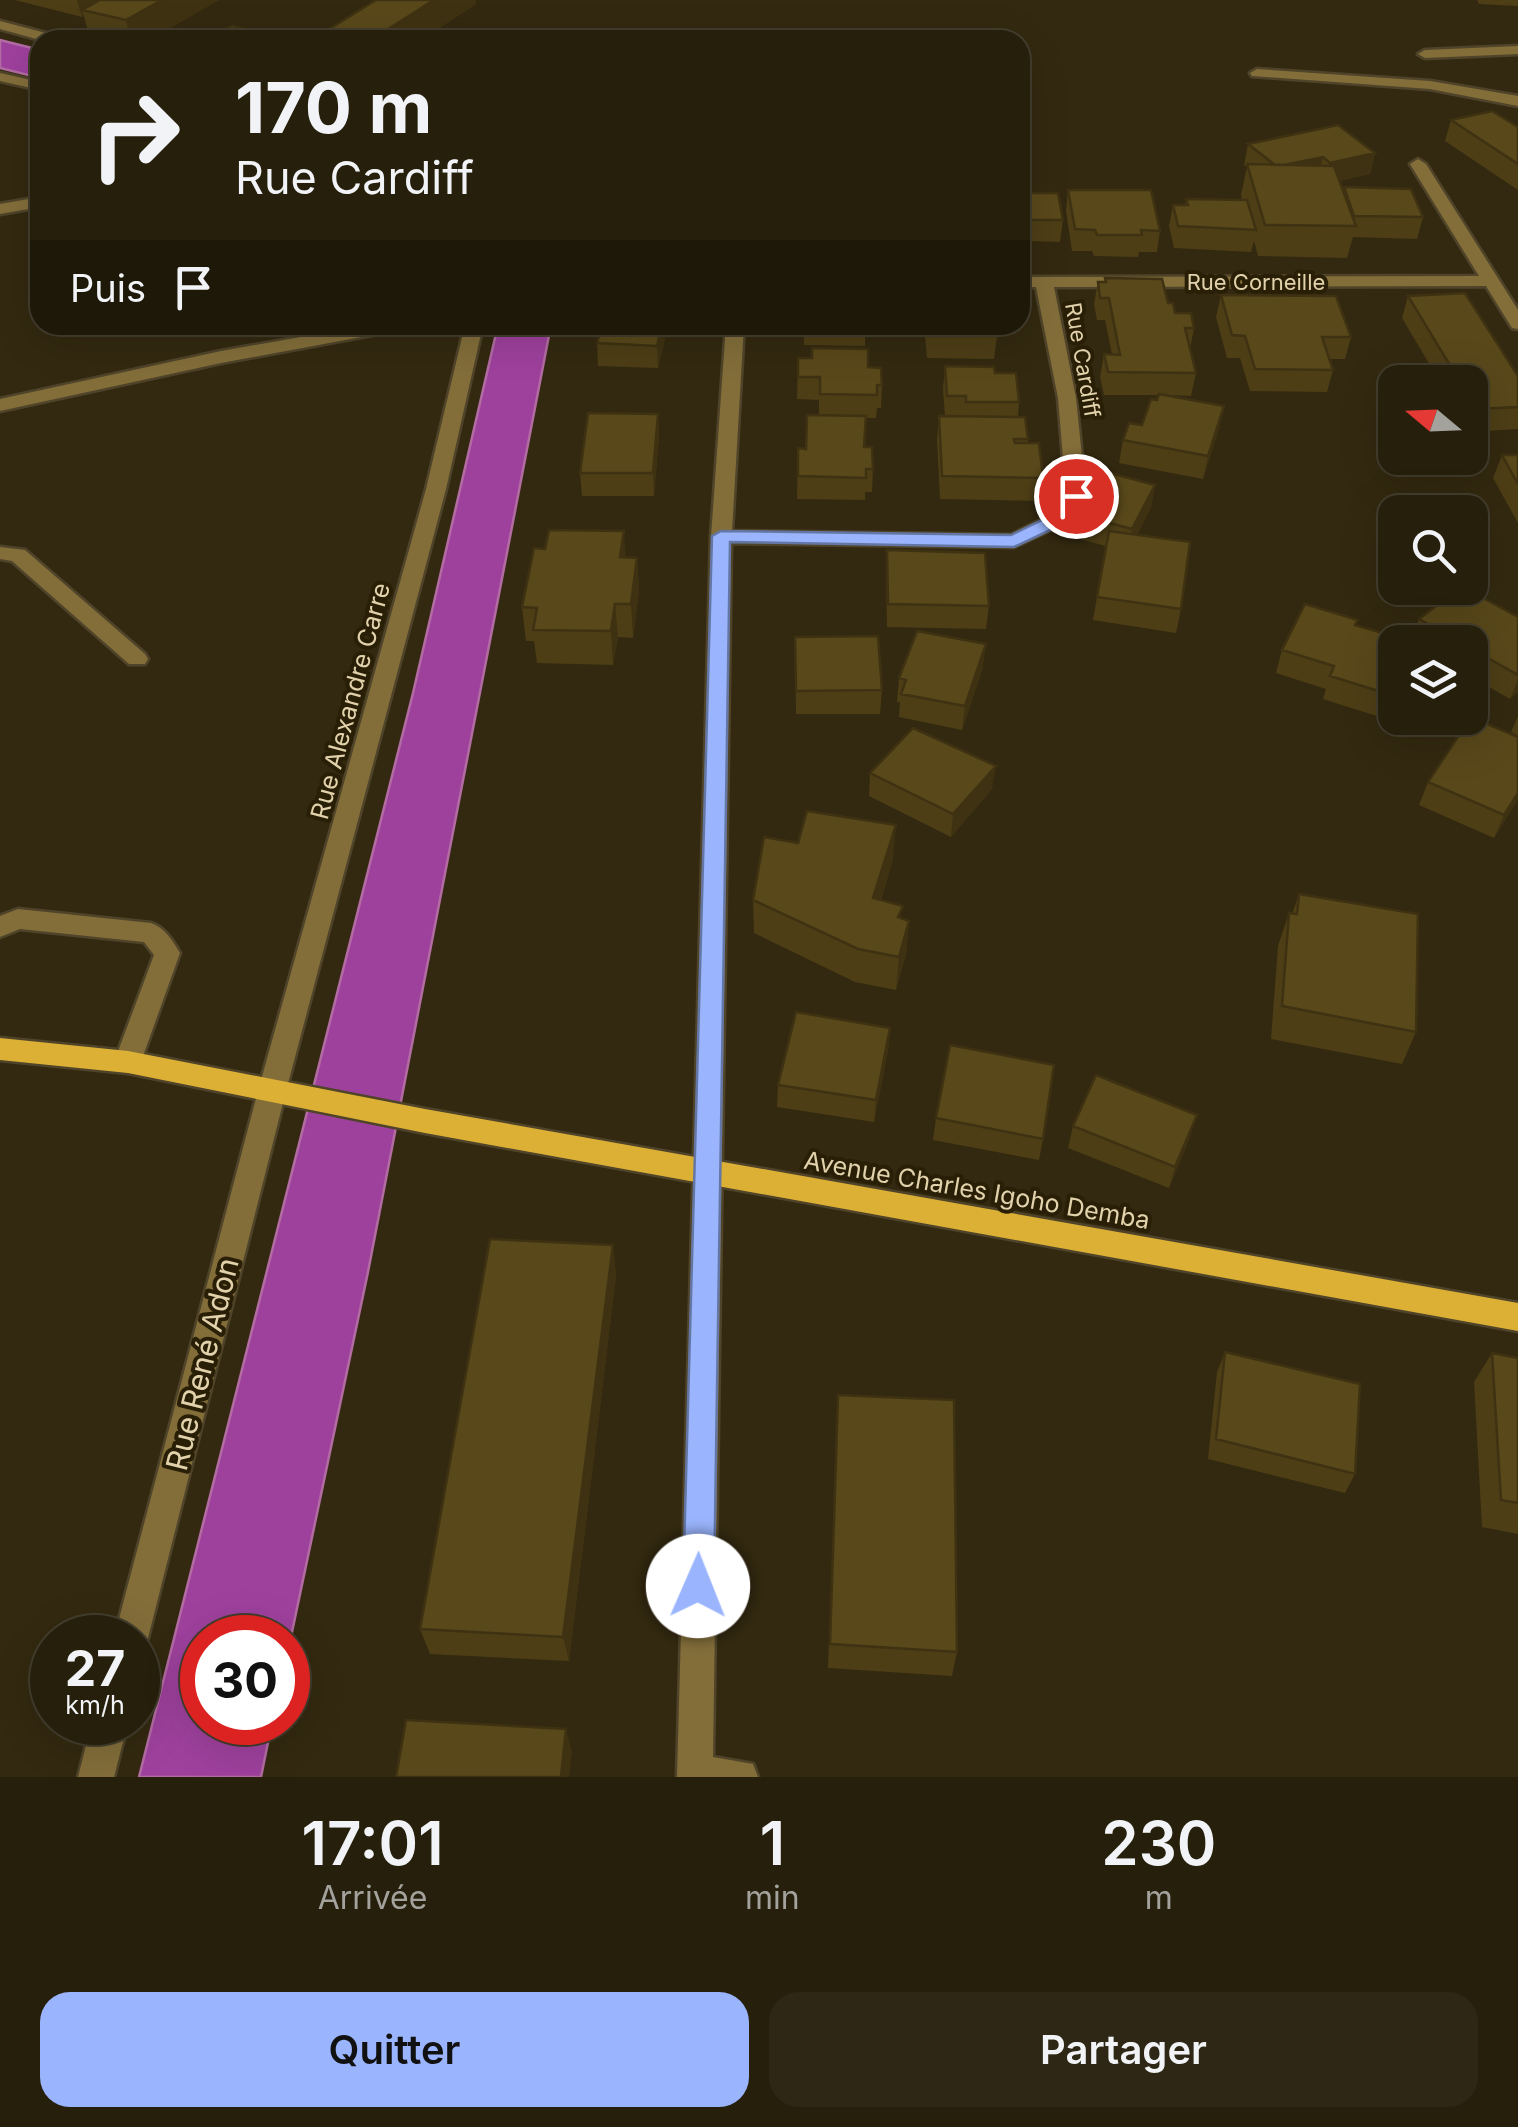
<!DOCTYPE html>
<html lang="fr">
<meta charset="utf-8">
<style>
body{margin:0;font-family:Inter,sans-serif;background:#2e2715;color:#f1f3f6;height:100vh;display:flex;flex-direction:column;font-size:38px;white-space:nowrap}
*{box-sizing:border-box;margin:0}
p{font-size:32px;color:#a4a29d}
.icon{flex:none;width:55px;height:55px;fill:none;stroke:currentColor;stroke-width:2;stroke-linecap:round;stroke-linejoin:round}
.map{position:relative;height:1777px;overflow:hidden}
.details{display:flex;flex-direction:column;background:#261f0c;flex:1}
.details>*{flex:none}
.hud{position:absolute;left:30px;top:30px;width:1000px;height:305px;border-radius:30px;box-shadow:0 10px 40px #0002,0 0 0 2px #423d2d;background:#261f0c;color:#f1f3f6;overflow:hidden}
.needle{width:65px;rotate:289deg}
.controls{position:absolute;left:1378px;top:365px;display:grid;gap:20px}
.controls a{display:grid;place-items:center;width:110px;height:110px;border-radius:20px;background:#261f0c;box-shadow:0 10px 40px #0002,0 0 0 2px #423d2d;font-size:50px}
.speed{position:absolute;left:30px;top:1615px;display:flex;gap:20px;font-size:50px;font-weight:700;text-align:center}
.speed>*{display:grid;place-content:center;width:130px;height:130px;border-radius:50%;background:#261f0c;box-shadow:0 10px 40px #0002,0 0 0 2px #423d2d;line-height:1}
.speed small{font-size:25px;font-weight:400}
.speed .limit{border:15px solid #d22;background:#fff;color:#111}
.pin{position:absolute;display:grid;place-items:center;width:85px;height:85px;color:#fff;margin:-42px;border:5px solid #fff;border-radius:50%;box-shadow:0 2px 10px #0007}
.me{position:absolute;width:110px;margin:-55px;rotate:1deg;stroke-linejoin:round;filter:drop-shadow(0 0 8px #0008)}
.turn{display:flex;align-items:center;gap:35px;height:210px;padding:0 40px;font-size:45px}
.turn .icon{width:130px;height:130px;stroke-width:2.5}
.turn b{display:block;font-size:70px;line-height:85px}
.then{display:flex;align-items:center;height:95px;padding:0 40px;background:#0003;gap:20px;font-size:38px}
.eta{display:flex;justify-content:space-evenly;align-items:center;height:170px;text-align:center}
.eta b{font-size:60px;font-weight:600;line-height:70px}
.cta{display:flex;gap:20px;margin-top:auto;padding:20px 40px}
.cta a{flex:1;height:115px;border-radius:30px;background:#9ab5fd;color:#111;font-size:40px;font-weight:600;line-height:115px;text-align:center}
.cta a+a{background:#2e2715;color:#f1f3f6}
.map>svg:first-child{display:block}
.water{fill:#9e419d;stroke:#b26ca2;stroke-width:2.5}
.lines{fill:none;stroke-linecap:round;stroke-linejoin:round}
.minor-casing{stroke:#4f4429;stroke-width:5}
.major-casing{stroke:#4f4429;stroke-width:5}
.minor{fill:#836e3a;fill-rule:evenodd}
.major{fill:#dcb035;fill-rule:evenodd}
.wall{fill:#4d3e16}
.shaded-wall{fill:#3e3212}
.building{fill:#59481a;stroke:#3e3212;stroke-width:2.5}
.route{fill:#9ab5fd;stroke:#6476a4;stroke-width:2.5}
.labels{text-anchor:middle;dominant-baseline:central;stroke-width:8;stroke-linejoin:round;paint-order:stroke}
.far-street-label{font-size:22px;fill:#e1d2ac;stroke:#291f06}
.street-label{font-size:25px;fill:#e1d2ac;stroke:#291f06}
.near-street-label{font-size:30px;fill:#e1d2ac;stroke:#291f06}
</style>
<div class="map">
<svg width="1518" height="1777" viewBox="0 0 1518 1777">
<rect width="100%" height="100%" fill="#332910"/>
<path class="water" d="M0,40l40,10v28l-40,-10z
M498,325h53l-183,947 -80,379v-13h-86v84l70,1 -11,54h-122l274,-1084z"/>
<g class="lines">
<defs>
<path id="minor" d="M0,21l61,16 2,3h-23l-40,-11z
M1518,46v8l-93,4 -7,-4 7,-4z
M1257,69l173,12 88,15v10l-88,-17 -178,-13 -2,-3z
M0,73l40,9v8l-40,-9z
M1418,159l8,5 92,146v19l-6,-1 -26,-42 -432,1 22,111 10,98 -23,28 -49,23 -283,-4 -18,1214 40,7 5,13h-81l34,-1240 15,-212h18l-12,206 279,4 38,-19 17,-21 -8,-97 -22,-111h-16v-10l459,-1 -69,-112z
M40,197v10l-40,7v-10z
M369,325h39l-9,5 -178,33 -221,48v-12l221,-48z
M465,325h18l-37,164 -160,602 -138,547 -5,12 -5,2v-14h-24l144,-547 168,-602z
M0,547l25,3 120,104 3,5 -3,5h-16l-117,-103 -12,-2z
M18,909l133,14c13,4 22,18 29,30l-42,117 -10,3 -10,-3 -4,-8 40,-107 -10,-13 -124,-13 -20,8v-21z
M92,1722h36l-14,55h-36z"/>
<path id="major" d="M0,1038l128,13 297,58 1093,194v28l-1093,-198 -297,-60 -128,-13z"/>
</defs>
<use href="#minor" class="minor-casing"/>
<use href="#major" class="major-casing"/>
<use href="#minor" class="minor"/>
<use href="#major" class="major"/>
</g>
<path class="wall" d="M15,0h204l-70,40h-53l-6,-1 -6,-23 -2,1z
M376,0h100v4l-55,36h-99l-1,-6z
M1477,0h41v6l-39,-2z
M1451,120l67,7v63l-73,-49z
M1248,144l127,9 -5,21 -31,7 4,11 1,-5 79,30 -6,22 -64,-2 -6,21 -89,-2 -4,-15 -3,11 -77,-4 -5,-22 4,-21h12l1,-6 56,1 -1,-5 6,-28 -3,-2z
M1068,190l92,41 -3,21h-18l-1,5 -44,-1 -2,-5h-20l-6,-40z
M1020,193l43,27 -3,22 -31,-1 -1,12h-8z
M1105,278l63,25 7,10 19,15 -4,21 6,24 -5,23 -21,-1 54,11 -5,22 -16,51 -84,-16 4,-23 19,-15 17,-30h-55l-4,-18 4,-23h8l-7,-34h-8l-3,-16 4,-22h7z
M1221,295l130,42 -6,22h-15l3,11 -6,22 -77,-1 -10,-33h-13l-11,-41z
M1408,296l110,80v53l-48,3v-50h-30l-38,-64z
M602,325h66l-10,43 -60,-2 -1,-23z
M804,325h66v2h-5v19l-61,-1z
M924,325h71l2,11 -3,23 -67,-1z
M798,358l70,9 14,18 -1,23h-4l-1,10h-10l-2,29 9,22 -1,23h-7v8l-68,-1 1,-51 8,1 13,-34v-15l-22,-1z
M945,366l50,7 24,29 -1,15 25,61 -3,23 -100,-2 -3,-60 2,-23h6l-2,-27z
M658,414l1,22 -5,60h-72l-2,-23z
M1502,455h16v68l-25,-45z
M1155,485l-4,22 -14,28 44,74 -5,24 -83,-13 13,-74 -23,-6 3,-23z
M887,550l102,56 -3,23 -99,-2 -1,-54z
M625,558h12l2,33 -6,47 -15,-1 -5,28 -76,-2 -3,-22h-8l-4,-34z
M1455,605l63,12v75l-8,7 -40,-23v-34h-75v76h10l-3,6 -79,-25 3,-10 -50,-16 6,-23 76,-30 -2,5 55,17 8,-23z
M795,637l87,53 -2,24h-84z
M983,667l-21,63 -63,-13 1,-15h-3l2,-24z
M1518,716v20l-7,-4z
M870,773l122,16 -41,48 -82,-41z
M1428,782l90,17 -24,39 -75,-33z
M893,859l-12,41 21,18 7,3 -3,33 -10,36 -41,-8 -101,-49 -1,-33z
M1299,894l117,138 -14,32 -131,-25 7,-93 11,-33 3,1z
M890,1028l-2,22 -14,72 -97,-15 1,-22z
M936,1118l107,21 -4,21 -106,-20z
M1073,1126l117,11 -21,51 -101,-40z
M613,1245l3,31 -47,385 -139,-7 -10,-25z
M1225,1352l130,122 -10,19 -137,-34 9,-87z
M1492,1353l26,5v176l-36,-7 -8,-145z
M838,1395l119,257 -5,24 -124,-8z"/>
<path class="shaded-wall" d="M77,0h36l-31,10 2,6 -2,1z
M162,0h57l-70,40h-18l-5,-20z
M434,0h42v4l-55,36h-50z
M1375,153l-5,21 -45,10 5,-21z
M1323,157l-5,21 -41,-12z
M662,325h6l-10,43 -1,-22z
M1224,406l-5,22 -16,51 5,-23z
M658,414l1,22 -5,60 -1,-23z
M1155,485l-4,22 -23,45 4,-23z
M624,531l2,34 -6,-8z
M637,558l2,33 -6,47 -2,-34z
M615,604l3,33 -5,28 -2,-34z
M986,644l-3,23 -21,63 3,-24z
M1518,679v13l-8,7z
M996,766l-4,23 -41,48 2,-23z
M1518,793v6l-24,39 10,-23z
M896,825l-3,34 -22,72 2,-33z
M909,921l-3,33 -10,36 3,-33z
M890,1028l-2,22 -14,72 2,-22z
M1197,1115l-7,22 -21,51 6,-21z
M613,1245l3,31 -47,385 -6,-24z
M566,1729l6,23 -3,25h-8z"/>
<path class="building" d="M100,0h62l-36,20 -44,-10z
M376,0h58l-63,40h-25l-25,-6z
M232,26l54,14h-77z
M1492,111l26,16v37l-67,-44z
M1338,125l37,28 -45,10 -7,-6 -39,8h-9l-27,-21z
M1247,164l87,2 22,60 -91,-1z
M1344,187l67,2 12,28 -69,-1z
M1068,190h83l9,41 -19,-1 1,5h-45l-2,-5 -20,-1z
M1020,193h38l5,27h-35l3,11h-11z
M1186,199l61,1 9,30 -78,-4 -5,-21h15z
M1105,278l57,1 6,24h5l2,10h16l3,15h-9l11,45 -88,-1 -4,-18 16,1 -11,-57h-9l-2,-16h8z
M1465,293l53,83v31l-42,2 -6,-11v-16h-10l-52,-86z
M1221,295l115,1 15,41h-29l11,33 -78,-1 -10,-33 -13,-1z
M602,325h60l-5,21 -60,-3z
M928,325h67l2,11h-68z
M812,348l56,1v18l13,1 1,17h-5v10l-57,-1v-17h-22v-19h14z
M945,366l49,1 1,6h21l3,29h-53v-6h-19z
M1159,394l65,12 -16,50 -85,-16 6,-17 13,2 9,-26 6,1z
M588,413l70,1 -5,59h-73z
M807,415l59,1 -2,31h8l1,22h-7v9l-68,-2v-28l8,1z
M939,416l86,1 3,22h-14l1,4h24l4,35 -101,-2z
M1502,455h16v29z
M1110,473l45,12 -23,44 -46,-12z
M549,530l75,1 -4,26 17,1 -6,46h-16l-4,27 -78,-1 4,-22 -15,-1 12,-59 11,1z
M1109,531l81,11 -9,67 -84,-12z
M887,550l98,3 4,53 -101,-2z
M1472,592l46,25v58l-48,-27v-6h-10l-41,-23 26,-20 10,6z
M1305,604l53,16 -3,5 58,17h-18v54l-65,-20 4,-10 -52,-16z
M917,631l69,13 -21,62 -64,-12 5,-14 -7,-2z
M878,636l4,54 -86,1 -1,-54z
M1471,717l47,20v56l-14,22 -76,-33z
M913,728l83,38 -43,48 -83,-41z
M807,811l89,14 -23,73 30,8 -5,11 11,4 -10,36 -41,-8 -105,-49 11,-63 34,6z
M1299,894l119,20 -2,118 -134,-26 7,-93 8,1z
M796,1012l94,16 -14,72 -98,-15z
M950,1045l104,20 -11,74 -107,-21z
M1096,1075l101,40 -22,52 -102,-41z
M490,1239l123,6 -50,392 -143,-8z
M1225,1352l135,32 -5,90 -139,-35z
M1492,1353l26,5v145l-17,-3z
M838,1395l116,5 3,252 -127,-8z
M406,1720l160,9 -5,48h-165z"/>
<path class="route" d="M1076,491l9,5 -22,28 -49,23 -284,-5 -16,1044 -5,11 -11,4 -10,-4 -5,-11 29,-1050 9,-5 290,4 39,-19 19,-24z"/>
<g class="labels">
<g class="far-street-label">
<text x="1256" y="282">Rue Corneille</text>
<text transform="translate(1083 360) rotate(80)">Rue Cardiff</text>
</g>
<g class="street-label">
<text transform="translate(350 701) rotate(-75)">Rue Alexandre Carre</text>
<text transform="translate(977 1190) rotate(10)">Avenue Charles Igoho Demba</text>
</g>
<g class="near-street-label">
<text transform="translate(202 1364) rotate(-76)">Rue René Adon</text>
</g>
</g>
</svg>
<div class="controls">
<a><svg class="needle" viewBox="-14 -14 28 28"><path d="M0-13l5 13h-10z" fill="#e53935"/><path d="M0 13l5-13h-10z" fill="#a4a29d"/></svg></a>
<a><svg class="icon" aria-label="search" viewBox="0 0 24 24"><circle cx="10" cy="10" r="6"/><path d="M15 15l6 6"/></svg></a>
<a><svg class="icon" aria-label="layers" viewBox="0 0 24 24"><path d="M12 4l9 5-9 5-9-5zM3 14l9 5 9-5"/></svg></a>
</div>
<div class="speed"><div>27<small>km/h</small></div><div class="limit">30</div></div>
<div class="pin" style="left:1076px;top:496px;background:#d93025"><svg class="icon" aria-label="arrive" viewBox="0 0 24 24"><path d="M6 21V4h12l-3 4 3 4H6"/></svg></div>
<svg class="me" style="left:698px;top:1586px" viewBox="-20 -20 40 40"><circle r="19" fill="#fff"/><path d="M0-13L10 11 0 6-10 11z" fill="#9ab5fd"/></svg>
<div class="hud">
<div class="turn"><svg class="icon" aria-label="right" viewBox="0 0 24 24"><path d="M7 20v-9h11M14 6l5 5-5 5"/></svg><div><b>170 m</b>Rue Cardiff</div></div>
<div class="then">Puis<svg class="icon" aria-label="arrive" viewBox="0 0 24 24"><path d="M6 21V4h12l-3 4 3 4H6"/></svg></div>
</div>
</div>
<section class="details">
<div class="eta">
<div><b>17:01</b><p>Arrivée</p></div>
<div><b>1</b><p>min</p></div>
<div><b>230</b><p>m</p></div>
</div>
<div class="cta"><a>Quitter</a><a>Partager</a></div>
</section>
